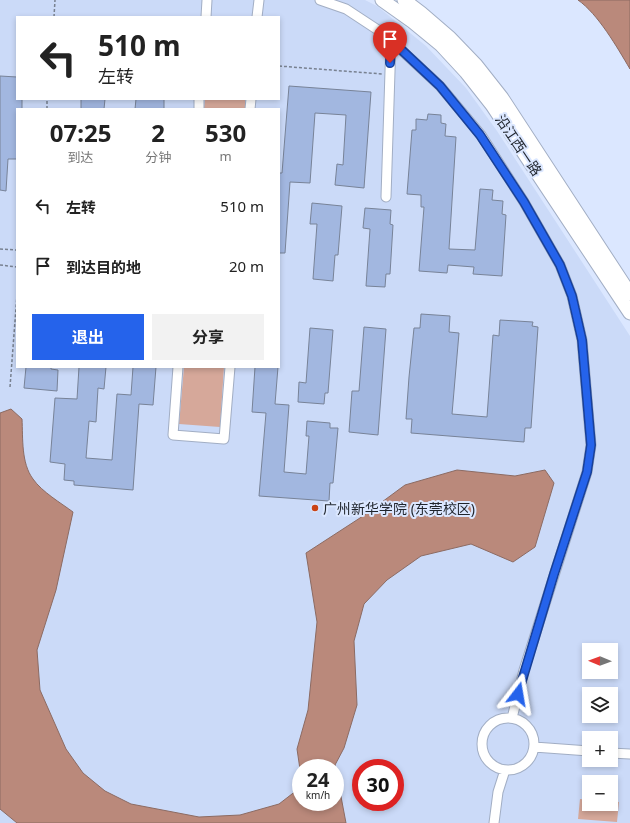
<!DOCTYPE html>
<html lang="zh">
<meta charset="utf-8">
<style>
body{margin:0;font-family:"Noto Sans","Noto Sans SC",sans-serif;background:#f2f2f2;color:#222;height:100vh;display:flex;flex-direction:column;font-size:15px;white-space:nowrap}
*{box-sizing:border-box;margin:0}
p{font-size:13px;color:#767676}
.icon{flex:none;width:22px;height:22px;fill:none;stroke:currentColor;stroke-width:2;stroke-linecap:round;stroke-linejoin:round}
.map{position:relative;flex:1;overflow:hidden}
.panel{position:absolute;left:16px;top:108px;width:264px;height:260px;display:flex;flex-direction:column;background:#fff;border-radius:0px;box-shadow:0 2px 6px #0003}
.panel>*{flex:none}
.banner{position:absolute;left:16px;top:16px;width:264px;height:84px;border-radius:0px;box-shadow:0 2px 6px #0003;background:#fff;color:#222;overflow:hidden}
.needle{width:26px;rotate:271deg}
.controls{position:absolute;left:582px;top:643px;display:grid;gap:8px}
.controls a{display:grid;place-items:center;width:36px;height:36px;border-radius:0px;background:#fff;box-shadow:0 2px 6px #0003;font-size:20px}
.speed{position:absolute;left:292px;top:759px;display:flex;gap:8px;font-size:20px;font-weight:700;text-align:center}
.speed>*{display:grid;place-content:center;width:52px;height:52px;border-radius:50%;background:#fff;box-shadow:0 2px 6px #0003;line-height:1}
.speed small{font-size:10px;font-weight:400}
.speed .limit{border:6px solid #d22;background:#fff;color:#111}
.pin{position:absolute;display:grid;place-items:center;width:34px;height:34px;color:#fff;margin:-41px -17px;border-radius:50% 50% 50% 0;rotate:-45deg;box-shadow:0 0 4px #0007}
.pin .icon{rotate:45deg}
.me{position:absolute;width:44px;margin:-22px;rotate:14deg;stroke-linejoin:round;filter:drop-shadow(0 0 3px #0008)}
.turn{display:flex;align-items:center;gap:14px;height:84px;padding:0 16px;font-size:18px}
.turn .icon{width:52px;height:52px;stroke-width:2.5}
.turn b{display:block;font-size:28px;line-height:34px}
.eta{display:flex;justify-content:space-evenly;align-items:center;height:68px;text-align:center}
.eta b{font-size:24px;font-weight:700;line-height:28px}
.primary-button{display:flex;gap:8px;margin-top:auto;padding:8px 16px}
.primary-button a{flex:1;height:46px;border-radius:0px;background:#2563eb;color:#fff;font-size:16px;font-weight:700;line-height:46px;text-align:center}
.primary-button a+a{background:#f2f2f2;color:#222}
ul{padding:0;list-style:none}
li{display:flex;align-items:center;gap:12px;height:60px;padding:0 16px}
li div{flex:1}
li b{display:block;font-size:15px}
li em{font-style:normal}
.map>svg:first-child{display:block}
.built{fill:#cbdaf8;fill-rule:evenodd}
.green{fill:#d6a89a}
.water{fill:#ba897b;stroke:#8c6b63}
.building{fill:#a2b7e0;stroke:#788398}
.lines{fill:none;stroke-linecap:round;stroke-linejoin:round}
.street-casing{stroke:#a2aec4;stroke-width:11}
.secondary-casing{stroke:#a2aec4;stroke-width:15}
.path{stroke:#788190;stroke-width:1.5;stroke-dasharray:3 2;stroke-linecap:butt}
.street{stroke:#fff;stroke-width:9}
.secondary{stroke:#fff;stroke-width:13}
.route-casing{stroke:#184099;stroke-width:10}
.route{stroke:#2563eb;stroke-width:7}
.poi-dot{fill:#ca4214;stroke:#dbe7ff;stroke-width:1.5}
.labels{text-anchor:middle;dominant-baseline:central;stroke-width:4;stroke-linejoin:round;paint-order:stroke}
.street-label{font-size:14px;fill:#1f242c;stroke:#dbe7ff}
.poi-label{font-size:14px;fill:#1f242c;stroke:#dbe7ff;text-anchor:start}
</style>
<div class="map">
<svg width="630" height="823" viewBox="0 0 630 823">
<rect width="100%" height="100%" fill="#dbe7ff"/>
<path class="built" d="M0,0h365l12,6 49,40 40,42 31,43 133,205v487h-630zM17,17h262v82h-262zM17,109h262v258h-262zM589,650h22v22h-22zM589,694h22v22h-22zM589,738h22v22h-22zM301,768h34v34h-34zM361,768h34v34h-34zM589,782h22v22h-22z"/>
<path class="green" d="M205,99h40v10h-41z
M184,367h40l-4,60 -41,-3z
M580,799l9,1v4h22v-3l8,1 -2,20 -39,-3z"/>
<path class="water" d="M578,0h52v69c-13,-22 -32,-55 -52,-69z
M11,409l11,10c1,19 -1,44 11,60 9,13 28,24 40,33l-17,78 -19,60 3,40 26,59 17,24 22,18 26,13 68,13 41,-2 39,-11 22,-17v15h34v-34h-34v8l-4,-27 11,-39 9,-88 -11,-69 57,-37 42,-31 52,-15 58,6 30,-6 9,13 -19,64 -22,15 -42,-18 -50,12 -34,24 -23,24 -10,37 3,64 -13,43 -9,17 11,58h-329l-17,-14v-396z"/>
<path class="building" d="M0,76l17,1v22h5v10h-5v50h-9l-2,32 -6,-1z
M289,86l82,6 -7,96 -29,-3 2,-21 6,1 3,-50 -31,-2 -5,70 -20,-1 -5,71h-6v-80h3z
M81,99h24l-1,10h-23z
M136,99h28v10h-29z
M428,114l13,1v8l5,1 -1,12 11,1 -7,112 26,1 5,-61 13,1 -1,10 11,1 -1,13 4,1 -4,61 -29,-2 1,-7 -26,-2 -1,8 -28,-2 5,-64h-3v-12l-14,-1 5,-64h4v-11l11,1z
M312,203l30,3 -4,49h-3l-2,26 -20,-2 4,-55h-7z
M365,208l26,2 -1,14 3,1 -3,49h-4l-1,13 -19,-1 4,-57 -7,-1z
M421,314l29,2 -1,16 10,1 -7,81 35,3 6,-82 6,1 1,-16 33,2 -1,4 6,1 -7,101h-6l-1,14 -113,-9 1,-14h-6l3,-42 5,-49h6z
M364,327l22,2 -8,106 -29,-3 3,-41h7z
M310,328l23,2 -5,63h-3l-1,11 -26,-2 1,-20 7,1z
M26,367h25v2l7,1 -1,21 -33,-3z
M79,367h27l-2,22 -6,-1 -2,34 -7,-1 -3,37 26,2 5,-66 14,1 2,-28h23l-3,38 -14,-1 -6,86 -59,-5v-4l-10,-1 1,-16 -15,-2 5,-64 22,1z
M255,367h23l-3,37 14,1 -5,67 22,2 3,-38h-3l1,-15 23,2v5h8l-5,55h-3l-1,18 -70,-5 7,-83 -14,-1z"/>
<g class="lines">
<defs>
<path id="street" d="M320,0l26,9 38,25 56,52 41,49 43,67 36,63 12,31 10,44 9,105 -4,27 -63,198 -12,48
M206,17l1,-17
M257,17l2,-17
M199,109v-10
M250,109l1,-10
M386,197l5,-157
M178,367l-5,68 51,4 6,-72
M482 744a26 26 0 1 1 52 0a26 26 0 1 1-52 0Z
M534,747l55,4
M611,753l19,1
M494,823l4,-31 7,-22"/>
<path id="secondary" d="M382,0l31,22 28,23 25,27 26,33 138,208
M404,0l17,13 29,25 26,27 26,33 128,196"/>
</defs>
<use href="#street" class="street-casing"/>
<use href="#secondary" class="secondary-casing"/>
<path class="path" d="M54,17l1,-17
M279,66l103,8
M47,109v-10
M0,249l17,1
M0,265l17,2
M10,387l7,-92"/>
<use href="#street" class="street"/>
<use href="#secondary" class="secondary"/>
</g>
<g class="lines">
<defs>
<path id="route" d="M390,63l1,-23 49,46 40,49 44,67 36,63 12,31 10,44 9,105 -4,27 -33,102 -36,120"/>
</defs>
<use href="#route" class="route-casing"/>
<use href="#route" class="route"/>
</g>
<circle class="poi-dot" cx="315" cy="508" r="4"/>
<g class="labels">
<g class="street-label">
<text transform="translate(519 145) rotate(56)">沿江西一路</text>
</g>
<g class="poi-label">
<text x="323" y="508">广州新华学院 (东莞校区)</text>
</g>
</g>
</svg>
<div class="controls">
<a><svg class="needle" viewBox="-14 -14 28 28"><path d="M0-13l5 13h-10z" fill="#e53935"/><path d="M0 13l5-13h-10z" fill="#767676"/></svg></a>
<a><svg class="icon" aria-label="layers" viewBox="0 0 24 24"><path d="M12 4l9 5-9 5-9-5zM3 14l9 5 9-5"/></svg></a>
<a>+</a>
<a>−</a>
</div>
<div class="speed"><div>24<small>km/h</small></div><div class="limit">30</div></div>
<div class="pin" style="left:390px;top:63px;background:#d93025"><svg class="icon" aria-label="arrive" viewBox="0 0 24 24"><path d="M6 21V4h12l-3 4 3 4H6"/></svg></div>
<svg class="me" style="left:518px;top:694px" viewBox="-20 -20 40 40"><path d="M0-17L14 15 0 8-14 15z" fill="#2563eb" stroke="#fff" stroke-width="4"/></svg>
<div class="banner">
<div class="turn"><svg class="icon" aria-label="left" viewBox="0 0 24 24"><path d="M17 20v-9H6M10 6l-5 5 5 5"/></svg><div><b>510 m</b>左转</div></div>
</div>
<section class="panel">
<div class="eta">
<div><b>07:25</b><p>到达</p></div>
<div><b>2</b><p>分钟</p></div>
<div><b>530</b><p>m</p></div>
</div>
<ul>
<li><svg class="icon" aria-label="left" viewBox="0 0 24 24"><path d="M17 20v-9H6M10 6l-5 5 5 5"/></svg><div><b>左转</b></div><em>510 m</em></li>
<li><svg class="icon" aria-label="arrive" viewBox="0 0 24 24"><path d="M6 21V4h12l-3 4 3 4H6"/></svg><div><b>到达目的地</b></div><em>20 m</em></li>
</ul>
<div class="primary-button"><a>退出</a><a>分享</a></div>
</section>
</div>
